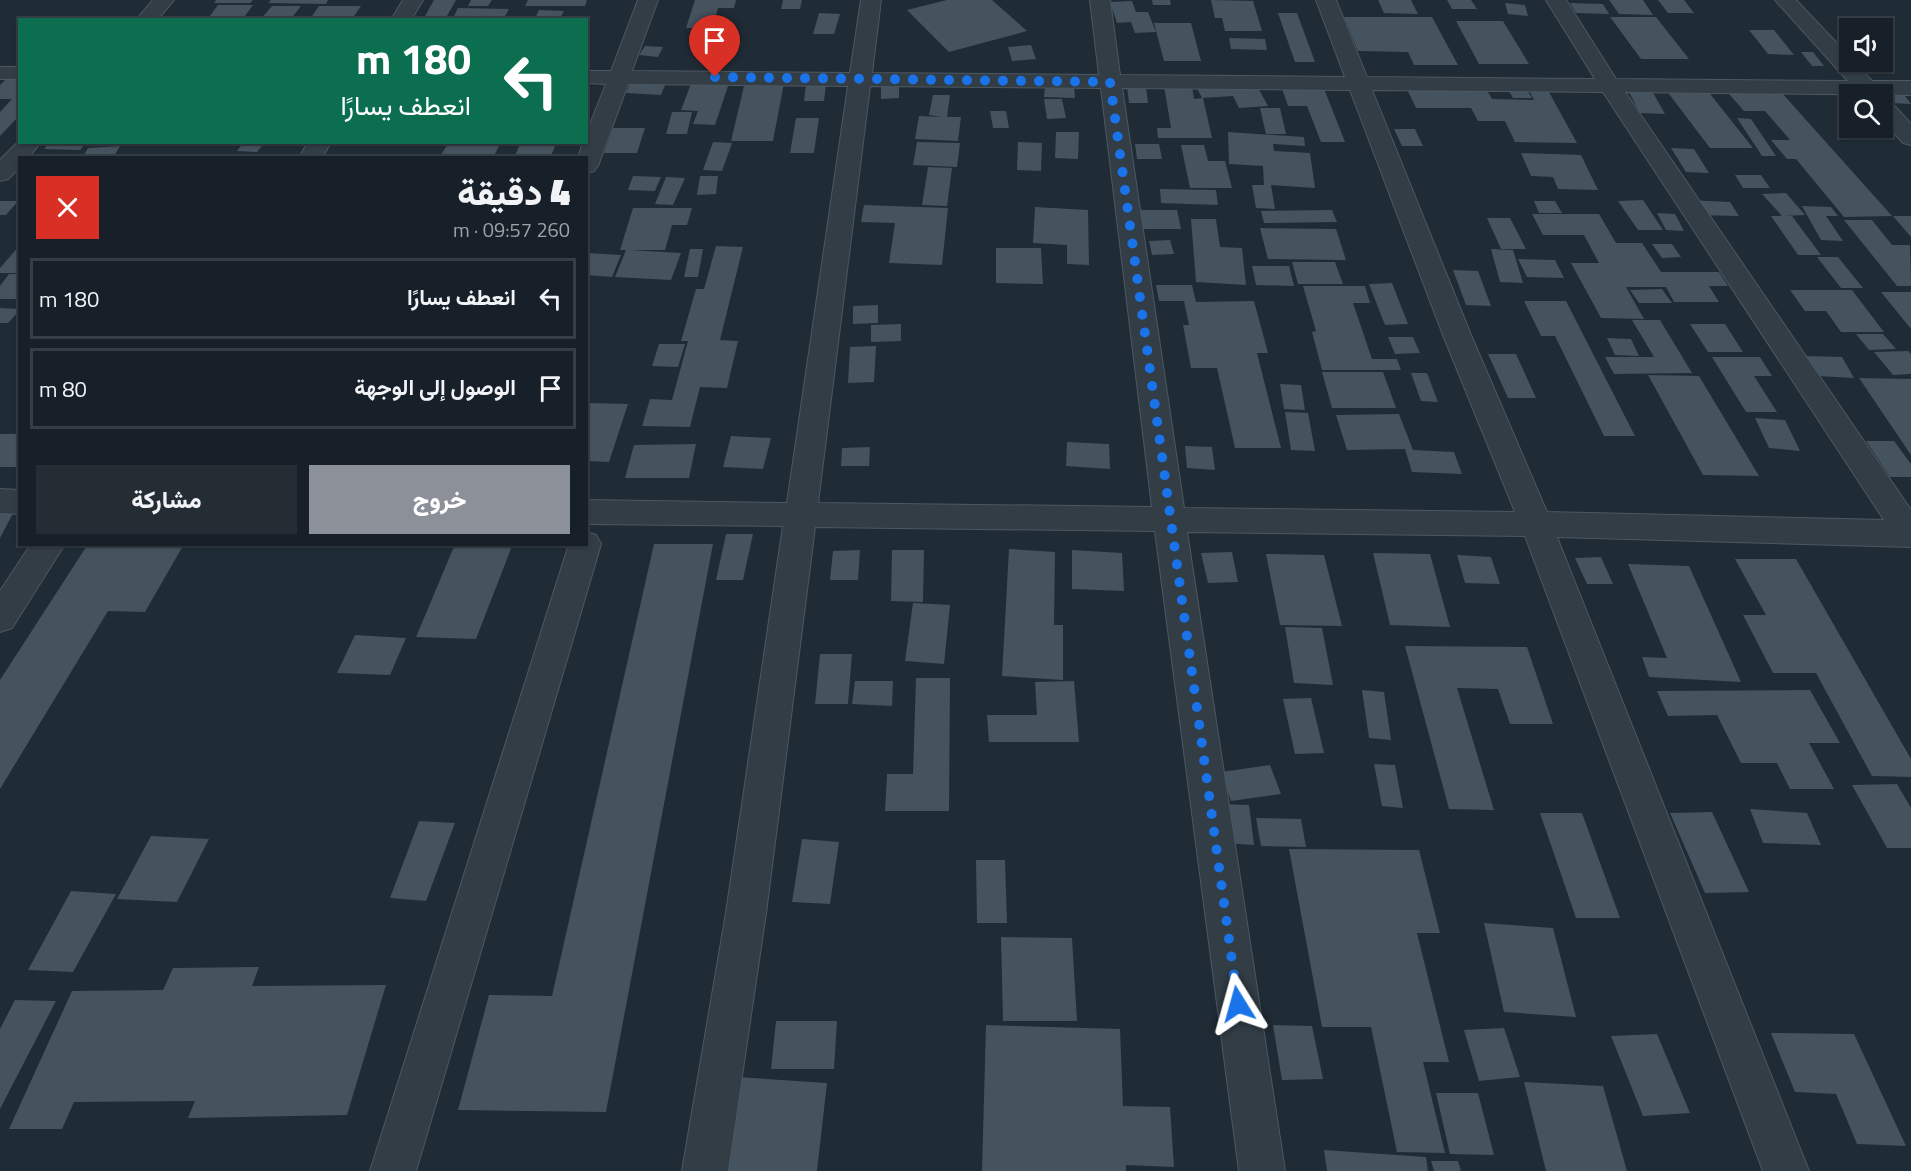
<!DOCTYPE html>
<html lang="ar">
<meta charset="utf-8">
<style>
body{margin:0;font-family:"Titillium Web",Vazirmatn,sans-serif;background:#242d34;color:#f1f3f6;direction:rtl;height:100vh;display:flex;flex-direction:column;font-size:22px;white-space:nowrap}
*{box-sizing:border-box;margin:0}
p{font-size:20px;color:#9ea3a8}
.icon{flex:none;width:33px;height:33px;fill:none;stroke:currentColor;stroke-width:2;stroke-linecap:round;stroke-linejoin:round}
.map{position:relative;flex:1;overflow:hidden;direction:ltr}
.sheet{position:absolute;left:18px;top:156px;width:570px;height:390px;display:flex;flex-direction:column;background:#172028;border-radius:0px;box-shadow:0 2px 4px #0004,0 0 0 2px #363e45;direction:rtl}
.sheet>*{flex:none}
.hud{position:absolute;left:18px;top:18px;width:570px;height:126px;border-radius:0px;box-shadow:0 2px 4px #0004,0 0 0 2px #363e45;direction:rtl;background:#0b6e4f;color:#fff;overflow:hidden}
.tools{position:absolute;left:1839px;top:18px;display:grid;gap:12px}
.tools a{display:grid;place-items:center;width:54px;height:54px;border-radius:0px;background:#172028;box-shadow:0 2px 4px #0004,0 0 0 2px #363e45;font-size:30px}
.pin{position:absolute;display:grid;place-items:center;width:51px;height:51px;color:#fff;margin:-62px -26px;border-radius:50% 50% 50% 0;rotate:-45deg;box-shadow:0 0 6px #0007}
.pin .icon{rotate:45deg}
.me{position:absolute;width:66px;margin:-33px;rotate:352deg;stroke-linejoin:round;filter:drop-shadow(0 0 4px #0008)}
.turn{display:flex;align-items:center;gap:21px;height:126px;padding:0 18px;font-size:27px}
.turn .icon{width:78px;height:78px;stroke-width:2.5}
.turn b{display:block;font-size:42px;line-height:51px}
.round{display:grid;place-items:center;flex:none;width:63px;height:63px;border-radius:0px;background:#242d34}
.overview{display:flex;align-items:center;justify-content:space-between;height:102px;padding:0 18px}
h1{font-size:36px;font-weight:800;line-height:45px}
.primary-button{display:flex;gap:12px;margin-top:auto;padding:12px 18px}
.primary-button a{flex:1;height:69px;border-radius:0px;background:#8c9099;color:#fff;font-size:24px;font-weight:800;line-height:69px;text-align:center}
.primary-button a+a{background:#242d34;color:#f1f3f6}
ul{padding:0;list-style:none}
li{display:flex;align-items:center;gap:18px;height:81px;margin:0 12px 9px;padding:0 6px;border:3px solid #363e45;border-radius:0px}
li div{flex:1}
li b{display:block;font-size:22px}
li em{font-style:normal}
.map>svg:first-child{display:block}
.building{fill:#45535f}
.lines{fill:none;stroke-linecap:round;stroke-linejoin:round}
.minor-casing{stroke:#4d5861;stroke-width:2}
.minor{fill:#323d46;fill-rule:evenodd}
.route{stroke:#1a73e8;stroke-width:10;stroke-dasharray:0 18}
</style>
<div class="map">
<svg width="1911" height="1171" viewBox="0 0 1911 1171">
<rect width="100%" height="100%" fill="#1f2b35"/>
<path class="building" d="M216,0h37l-3,3h-36z
M271,0h57l-2,4 -58,-1z
M434,0h22l-9,16h-22z
M471,0h21l-4,6h-20z
M528,0h59l-2,6h-60z
M695,0h41l-2,8h-16l-5,20h-27z
M783,0h19l-2,9h-19z
M947,0h45l35,31 -78,21 -42,-42z
M1152,0h18l1,5h-18z
M1211,0l42,1 9,30h-37l-3,-13h-7z
M1378,0h33l7,14 -34,-1z
M1447,0h24l6,9h-25z
M1609,0h34l10,15 -34,-1z
M1658,0h26l10,13h-26z
M1132,1l4,11h12l8,20 -21,1 -4,-11 -14,1 -7,-21z
M1505,3l20,2 3,11 -20,-2z
M1570,3l33,1 6,10 -33,-1z
M218,5h35l-11,15h-35z
M272,6h29l-11,14h-30z
M319,6h42l-7,10h-42z
M458,8l51,1 -6,11h-51z
M539,10l25,1 -5,9h-25z
M819,13l21,1 -6,20h-21z
M1278,13h19l18,49h-20z
M1344,17h88l26,48h-44l-6,-13 -50,-1z
M1610,17h46l33,42h-48z
M1456,21h47l26,43h-50z
M1154,23h37l10,38h-37z
M1749,30h25l20,25 -26,-1z
M1229,38l36,1 2,11 -36,-1z
M1031,45l5,14 -24,2 -4,-14z
M645,46l18,1 -5,10 -19,-2z
M1801,52h12l11,14h-12z
M7,78h13v37l-20,21v-24l12,-13h-12v-14z
M692,81l37,2 -14,42 -22,-1 5,-13 -17,-1z
M1623,81l24,1 18,32 -25,-1z
M631,82l35,1 -5,12 -35,-2z
M745,82l39,1 -11,58h-42z
M1256,84l12,22 -29,2 -6,-12 -31,2 -5,-10z
M806,85h20l-2,16h-20z
M881,85h18v13l-18,1z
M1045,86l29,1 1,11 -31,-1z
M1127,86h19l2,17h-19z
M1164,86h28l2,13 9,-1 9,40h-54l-1,-10h14z
M1281,86h42l22,56h-24l-14,-36h-19z
M1506,86l19,1 7,11h-19z
M1406,87h79l7,12 42,1 -4,-8h19l28,51 -62,-1 -10,-21h-27l-7,-13h-55z
M1666,90h41l46,58h-43z
M1881,91l21,1 9,12 -20,-1z
M1782,93l110,123 -48,1 -48,-58h-9l-16,-19h19l-25,-29h-21l-15,-17z
M933,95h17l-3,22h14l-3,24 -43,-2 4,-23 23,1 -13,-2z
M1044,99h18l4,19 -19,1z
M1260,108h20l6,26h-20z
M990,111h16l3,17h-16z
M672,112h20l-5,22h-21z
M796,118h23l-5,35h-24z
M1737,118l14,1 25,37h-14z
M613,128h32l-8,25h-33z
M1394,129h21l8,17h-21z
M1056,132h23l-1,27 -23,-1z
M1228,132l76,5 1,9 -32,-2 1,7 36,2 5,35 -44,-3 4,24 -19,-1 -4,-23h12l-1,-19 -34,-2z
M50,142h37l-7,8 -36,-1z
M107,142h56l-3,4z
M244,142h21l-8,10 -20,-1z
M449,142h52l-8,16h-54z
M521,142h36l-7,16h-36z
M713,142l19,1 -10,28 -19,-1z
M917,142l43,1 -3,24 -44,-2z
M1018,142l24,1 -1,28 -24,-1z
M1135,144h24l3,15h-25z
M1181,145h23l4,16h17l7,27h-42z
M120,146l-7,12h-31l6,-10z
M1671,148l23,1 15,24 -23,-1z
M1521,153l60,2 17,35 -40,-1 -5,-12 -22,-1z
M928,167l24,1 -5,38 -25,-1z
M1735,175h26l9,13h-27z
M633,176l28,1 -6,14 -27,-1z
M700,176h18l-2,18 -19,1z
M666,177l19,1 -12,27 -18,-1z
M1160,189l56,1 2,15 -57,-2z
M1786,193l19,22 -22,1h9l29,39h-23l-27,-39h11l-20,-22z
M1643,200l20,30h-25l-20,-29z
M1685,200l45,2 9,14 -46,-1z
M0,201h18l-12,14h-6z
M1534,201h21l7,12h-23z
M864,205l84,3 -6,57 -53,-2 6,-40 -34,-1z
M1802,206l29,1 7,9h-12l17,25 -22,-1z
M1035,207l53,3 1,55 -22,-1v-19l-34,-2z
M633,208h59l-5,17h-15l-7,25h-36l52,3 -10,27 -56,-3 11,-27h-6z
M1138,210h39l4,19h-41z
M1332,210l5,12 -73,1 -3,-12z
M1657,213l18,1 9,17 -18,-1z
M1532,214h67l17,29h26l19,29h58l9,14h-19l10,16h-45l-8,-15h-40l18,32 -43,-1 -30,-55h28l-15,-28h-41z
M1893,216h18v21z
M1487,218h23l16,31h-25z
M1191,219h25l4,28 22,1 4,37 -50,-3z
M1844,220h28l20,25h18l1,41h-14z
M1260,228l76,1 10,31 -78,-1z
M1170,240l4,14 -22,1 -3,-14z
M1652,244h20l9,13 -19,1z
M20,245v28h-20v-5z
M716,246l27,1 -23,93 18,1 -11,47 -27,-1 -10,40 -48,-1 8,-27 22,1 16,-59h-7l15,-52h8z
M996,248h45l2,36 -47,-1z
M690,249h13l-5,28h-14z
M1491,249l22,1 10,33 -23,-1z
M586,253l35,2 -9,22 -26,-2z
M1817,257h21l25,31h-22z
M1518,259l37,1 9,18 -37,-1z
M1292,262h43l8,22h-45z
M1252,266h37l5,20 -38,-1z
M1453,270l25,1 13,35 -25,-1z
M9,274h11v25h-20v-13z
M1392,283l16,41 -23,1 -16,-41z
M1156,285h36l4,17 58,-1 14,52h-11l24,95h-46l-18,-80h-26l-8,-43h6l-5,-24h-25z
M1303,286h62l5,17h-17l19,56h25l4,11h-79l-10,-38 4,-1z
M1662,289l10,14h-33l-9,-13z
M1790,290h62l32,42h-43l-15,-21h-21z
M1881,292h30v37z
M1524,301h42l69,135h-31l-49,-100h-14z
M878,305v18l-25,1v-18z
M0,308l20,1v1l-12,13h-8z
M1632,320h28l32,53 -78,1 -9,-17h49z
M901,324v17l-30,1v-17z
M1690,324h35l18,28h-35z
M1856,334h27l13,15 -27,1z
M1388,337h25l7,16 -25,1z
M1607,338l24,1 8,17 -24,-1z
M659,344h26l-7,23 -26,-1z
M876,346l-2,36 -26,1 2,-36z
M1908,351l3,3v20l-18,1 -19,-23z
M1488,354h28l20,44h-28z
M1806,356l36,1 12,21 -37,-2z
M1712,357h48l12,19h-18l23,36h-31z
M1322,372h61l13,36h-64z
M1411,373h16l11,29 -17,-1z
M1648,375l51,1 60,100 -56,-1z
M1859,378l52,1v76z
M1280,384l21,1 4,25 -21,-1z
M588,403l40,1 -19,58 -23,-1z
M1285,412l23,1 7,38 -24,-1z
M1399,414l14,36 41,2 8,22 -50,-2 -7,-23 -58,1 -11,-35z
M1755,418l30,2 15,31 -31,-3z
M0,434h20v33h-20z
M731,436l40,2 -8,31 -40,-2z
M1866,441h28l17,23v13h-21z
M1067,442l42,2 1,25 -44,-3z
M696,444l-7,34h-64l9,-33z
M1185,446l27,1 3,23 -28,-2z
M870,447l-1,19h-28l1,-18z
M18,504l-18,34v-33z
M726,534h27l-10,46h-27z
M88,544h96l-39,68 -37,-1 -108,178v-109z
M455,544l57,2 -36,93 -60,-2z
M654,544h59l-107,568 -148,-2 31,-115 63,1z
M1009,549l46,3 -1,73h9v55l-61,-4z
M860,550l-2,30h-28l3,-29z
M892,550h32l-1,52 -32,-1z
M1072,550l50,3 2,38 -52,-2z
M1232,552l6,30 -30,1 -7,-30z
M1373,553l57,1 20,73 -60,-2z
M1266,554l58,1 18,71 -62,-1z
M1457,555l34,2 9,27 -35,-1z
M1601,557l12,27h-26l-12,-26z
M1735,559h61l115,200v18l-39,-1 -56,-103h-43l-30,-58h23z
M1628,564l61,2 52,116 -92,-5 -7,-20 25,1z
M913,603l37,2 -6,59 -39,-3z
M1285,627l37,1 11,57 -39,-2z
M355,635l51,3 -16,37 -53,-2z
M1405,646l122,1 26,77h-43l-12,-35 -41,-1 37,122 -45,-1z
M820,654h32l-4,50h-33z
M916,678h34l-1,133h-64l2,-37h26z
M855,681h38l-1,25 -40,-2z
M1074,681l5,61h-90l-2,-27h50l-2,-33z
M1362,690l22,2 7,48 -22,-2z
M1810,690l30,53h-31l25,46h-44l-13,-26h-36l-24,-48 -49,1 -11,-25z
M1311,698l13,55 -29,1 -12,-55z
M1374,764l21,1 8,43 -21,-2z
M1270,765l11,29 -50,7 -10,-29z
M1897,784l14,24v40h-24l-35,-63z
M1219,804l30,1 5,40 -30,-2z
M1750,809l57,4 14,32 -58,-2z
M1712,812l37,80 -44,1 -35,-80z
M1540,813h42l38,105h-44z
M1256,818l45,1 5,28 -45,-1z
M419,821l36,2 -29,78 -36,-3z
M151,836l58,3 -32,63 -60,-3z
M802,839l37,3 -9,62 -38,-2z
M1289,849l130,1 21,83h-23l32,129h-26l22,91 -48,-1 -26,-125h-49z
M976,860h29l2,63h-30z
M71,891l45,3 -43,78 -45,-2z
M1484,923l69,5 23,89 -72,-5z
M1001,937l71,1 5,83h-74z
M259,967l-7,19 134,-1 -39,130 -159,3 7,-17 -121,1 -12,27h-53l63,-138 91,-1 10,-22z
M15,1000l41,1 -56,108v-80z
M776,1021h61l-3,48h-63z
M986,1025l134,4 3,77 47,1 4,60 -48,-2v6h-144z
M1273,1025l39,1 11,53 -41,1z
M1504,1028l16,49 -41,4 -15,-51z
M1771,1033l83,1 52,112 -49,-2 -21,-50 -41,-2z
M1657,1034l33,79 -47,3 -32,-80z
M737,1077l90,6 -10,88h-96z
M1524,1082l79,4 24,85h-81z
M1436,1093h42l16,62 -44,-1z
M1324,1150l102,7 2,14h-101z
M1431,1161h27l3,10h-27z"/>
<g class="lines">
<defs>
<path id="minor" d="M153,0h21l-17,20h-21z
M403,0h20l-12,20h-20z
M638,0h20l-26,71 218,2 11,-73h20l-9,73 227,2 -9,-75h20l10,75 225,2 -29,-77h20l31,77 228,2 -49,-79h20l50,79 232,2 -73,-81h21l54,57v5h4l18,19h39v14l-286,-3 286,418v37l-354,-10 252,634h-46l-238,-635 -338,-4 98,639h-46l-84,-640 -340,-4 -49,386 -38,258h-46l44,-258 57,-387 -197,-2v-24l201,3 61,-417 -220,-2 -30,82 -4,5 -8,2v-15h-8l5,-16h3v-8l20,-50 -20,-1v-12h25zM870,86l231,2 51,419 -334,-4zM1122,88l228,2 93,245 72,177 -331,-4zM1372,90l231,2 281,428 -337,-8 -76,-177z
M0,67h20v12h-20z
M1882,99l8,2 21,23v21l-8,-2 -21,-23z
M20,140v2h21l-13,16h-8v9l-12,12 -8,2v-21z
M308,142h23l-9,16h-23z
M0,489l20,1v24l-20,-1z
M586,532l10,3 5,9 -185,627h-46l199,-627h17z
M31,544h34l-53,84 -12,4v-41z"/>
</defs>
<use href="#minor" class="minor-casing"/>
<use href="#minor" class="minor"/>
</g>
<g class="lines">
<path class="route" d="M715,77l395,5 128,922"/>
</g>
</svg>
<div class="tools">
<a><svg class="icon" aria-label="sound" viewBox="0 0 24 24"><path d="M4 9h4l5-4v14l-5-4H4zM17 9q2 3 0 6"/></svg></a>
<a><svg class="icon" aria-label="search" viewBox="0 0 24 24"><circle cx="10" cy="10" r="6"/><path d="M15 15l6 6"/></svg></a>
</div>
<div class="pin" style="left:715px;top:77px;background:#d93025"><svg class="icon" aria-label="arrive" viewBox="0 0 24 24"><path d="M6 21V4h12l-3 4 3 4H6"/></svg></div>
<svg class="me" style="left:1238px;top:1004px" viewBox="-20 -20 40 40"><path d="M0-17L14 15 0 8-14 15z" fill="#1a73e8" stroke="#fff" stroke-width="4"/></svg>
<div class="hud">
<div class="turn"><svg class="icon" aria-label="left" viewBox="0 0 24 24"><path d="M17 20v-9H6M10 6l-5 5 5 5"/></svg><div><b>180 m</b>انعطف يسارًا</div></div>
</div>
<section class="sheet">
<div class="overview"><div><h1>4 دقيقة</h1><p>260 m · 09:57</p></div><a class="round" style="background:#d93025;color:#fff"><svg class="icon" aria-label="close" viewBox="0 0 24 24"><path d="M6 6l12 12M18 6L6 18"/></svg></a></div>
<ul>
<li><svg class="icon" aria-label="left" viewBox="0 0 24 24"><path d="M17 20v-9H6M10 6l-5 5 5 5"/></svg><div><b>انعطف يسارًا</b></div><em>180 m</em></li>
<li><svg class="icon" aria-label="arrive" viewBox="0 0 24 24"><path d="M6 21V4h12l-3 4 3 4H6"/></svg><div><b>الوصول إلى الوجهة</b></div><em>80 m</em></li>
</ul>
<div class="primary-button"><a>خروج</a><a>مشاركة</a></div>
</section>
</div>
